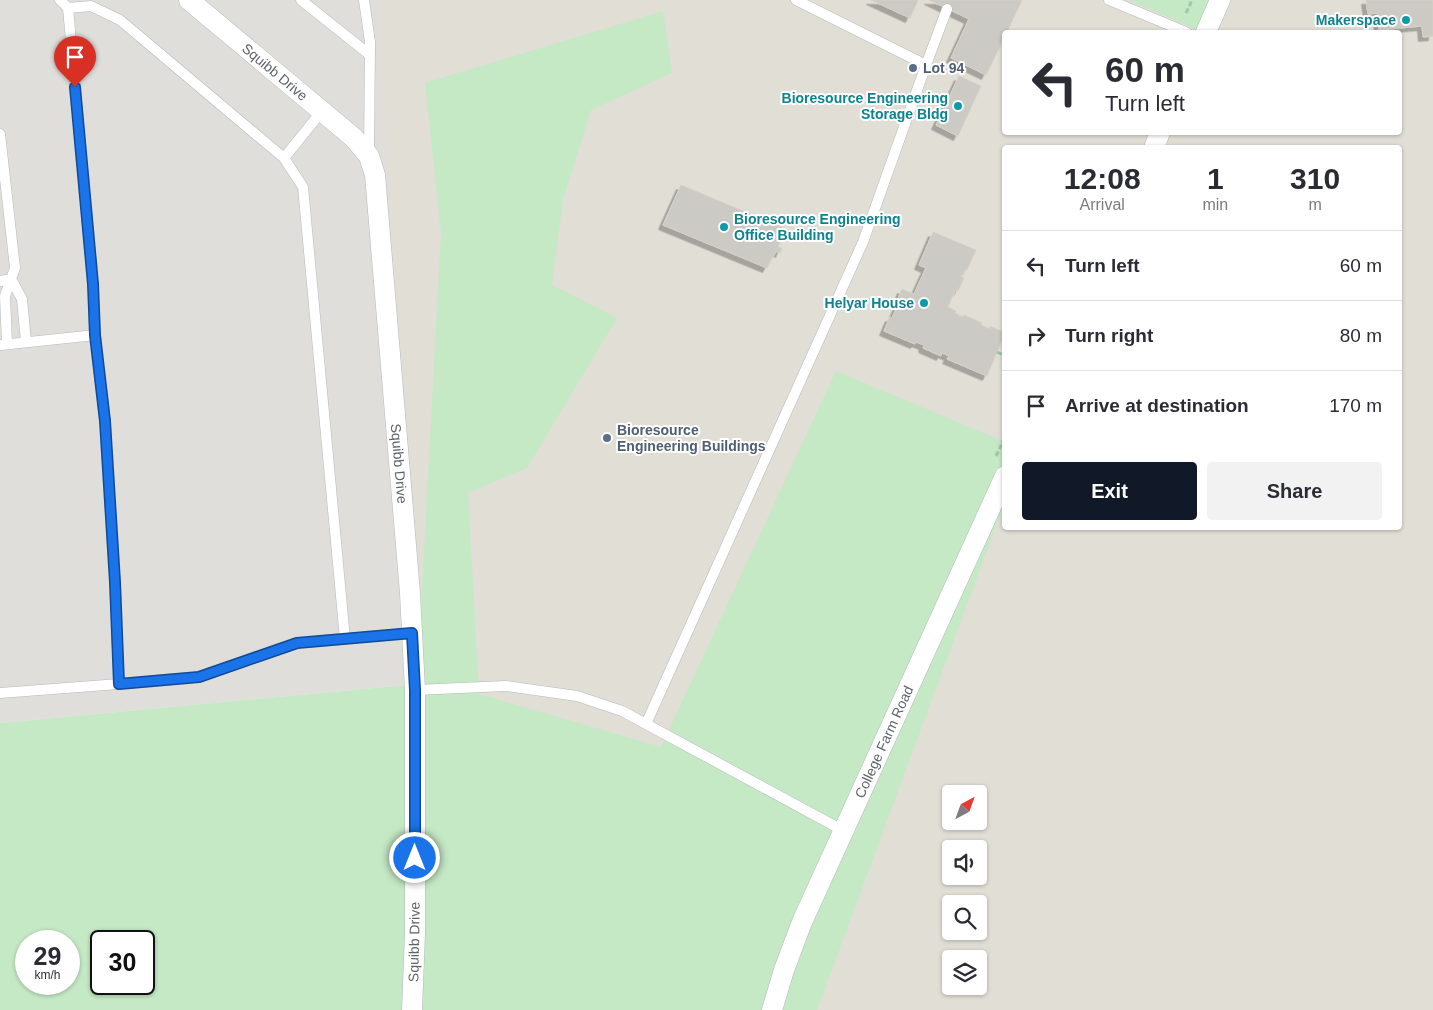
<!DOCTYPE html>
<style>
body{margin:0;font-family:Arial,sans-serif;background:#f2f2f3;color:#2b2b33;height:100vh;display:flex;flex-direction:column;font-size:19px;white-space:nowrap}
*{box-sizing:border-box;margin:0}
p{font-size:16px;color:#7c7c81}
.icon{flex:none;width:28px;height:28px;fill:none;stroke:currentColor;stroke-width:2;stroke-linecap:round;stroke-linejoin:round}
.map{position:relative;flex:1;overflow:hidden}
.sheet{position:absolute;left:1002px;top:145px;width:400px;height:385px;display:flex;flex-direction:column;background:#fff;border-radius:5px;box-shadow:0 1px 4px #0004}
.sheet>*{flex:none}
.banner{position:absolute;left:1002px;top:30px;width:400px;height:105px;border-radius:5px;box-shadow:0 1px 4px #0004;background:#fff;color:#2b2b33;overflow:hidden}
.needle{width:32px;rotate:41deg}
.tools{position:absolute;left:942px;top:785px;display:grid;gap:10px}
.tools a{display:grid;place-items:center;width:45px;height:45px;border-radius:5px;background:#fff;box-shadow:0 1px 4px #0004;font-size:25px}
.speed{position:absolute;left:15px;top:930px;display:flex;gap:10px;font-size:25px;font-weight:700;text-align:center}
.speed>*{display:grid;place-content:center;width:65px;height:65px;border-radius:50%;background:#fff;box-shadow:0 1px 4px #0004;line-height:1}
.speed small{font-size:12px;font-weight:400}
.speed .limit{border:2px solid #111;border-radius:8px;background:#fff;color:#111}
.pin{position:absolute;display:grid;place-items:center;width:42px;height:42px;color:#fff;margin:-51px -21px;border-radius:50% 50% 50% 0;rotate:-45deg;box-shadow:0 0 5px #0007}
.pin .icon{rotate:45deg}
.me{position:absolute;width:55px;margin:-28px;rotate:0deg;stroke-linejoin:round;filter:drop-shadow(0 0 4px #0008)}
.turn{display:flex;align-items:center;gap:18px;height:105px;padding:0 20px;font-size:22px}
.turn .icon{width:65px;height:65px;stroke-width:2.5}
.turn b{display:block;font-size:35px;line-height:42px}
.eta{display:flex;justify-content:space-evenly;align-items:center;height:85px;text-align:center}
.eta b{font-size:30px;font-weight:700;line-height:35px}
.primary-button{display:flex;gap:10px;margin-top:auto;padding:10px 20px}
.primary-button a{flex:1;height:58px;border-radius:5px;background:#111827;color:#fff;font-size:20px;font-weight:700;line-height:58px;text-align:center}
.primary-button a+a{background:#f2f2f3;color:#2b2b33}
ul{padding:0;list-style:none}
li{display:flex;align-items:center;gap:15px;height:70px;padding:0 20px;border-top:1px solid #e1e1e2}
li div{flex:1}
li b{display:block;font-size:19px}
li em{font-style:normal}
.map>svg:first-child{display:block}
.industrial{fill:#e0deda}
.education{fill:#e1ded6;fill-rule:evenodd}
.green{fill:#c5e8c5;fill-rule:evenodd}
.building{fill:#cccac5;stroke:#d6d1c6;filter:url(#shadow)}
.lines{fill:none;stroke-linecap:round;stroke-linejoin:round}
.service-casing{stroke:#b5b8bc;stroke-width:11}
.minor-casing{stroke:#b5b8bc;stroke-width:21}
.path{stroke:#9cc7a9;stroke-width:3;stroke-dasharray:5 2.5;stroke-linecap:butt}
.service{stroke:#fff;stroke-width:10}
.minor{stroke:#fff;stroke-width:20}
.route-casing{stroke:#114b97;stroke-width:12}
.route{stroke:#1a73e8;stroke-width:9}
.culture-dot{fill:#0f9aa8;stroke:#fff;stroke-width:2}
.service-dot{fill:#5c6f8a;stroke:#fff;stroke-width:2}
.labels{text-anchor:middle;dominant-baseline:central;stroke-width:4;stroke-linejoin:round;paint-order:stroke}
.culture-label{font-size:14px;font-weight:bold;fill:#0d838f;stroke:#fff;text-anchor:end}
.service-label{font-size:14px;font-weight:bold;fill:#4e5e75;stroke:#fff;text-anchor:start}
.street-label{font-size:14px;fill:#5f6368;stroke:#fff}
</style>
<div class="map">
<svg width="1433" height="1010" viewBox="0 0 1433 1010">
<defs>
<filter id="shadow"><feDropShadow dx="-4.5" dy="4.5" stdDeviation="0" flood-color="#0004"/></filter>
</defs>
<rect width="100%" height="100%" fill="#f1efe8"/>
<path class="industrial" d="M0,0h680l-263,684 -417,39z"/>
<path class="education" d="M379,0h1054v1010h-1021v-330zM1005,32h395v100h-395zM1005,148h395v380h-395zM951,794h28v27h-28zM951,849h28v27h-28zM951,904h28v27h-28zM951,959h28v27h-28z"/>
<path class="green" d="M1129,0h98l-25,32z
M663,11l9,62 -81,37 -28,90 -11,85 65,33 -90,150 -59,25 11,201 182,53 175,-376 169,71v60l-188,508h-817v-287l417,-39 24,-451 -16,-150zM26,941h43v43h-43zM101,941h43v43h-43z"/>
<path class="building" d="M871,0h47l-8,18z
M929,0h93l-15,32h-2v4l-19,39 -35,-17 18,-39z
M1366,0h67v36l-10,1 -1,-11 -43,4 -1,-17 -10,1z
M959,76l22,10 -23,50 -22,-11z
M681,185l105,44 -8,18 4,1 -2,5 -4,-2 -9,17 -104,-43z
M933,232l43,18 -9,20 -2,-1 -4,8 3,1 -6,13 -3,-1 -7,17 8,4 -1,2 8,4 1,-2 18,8 -1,2 9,4v-3l15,7 -18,43 -40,-17 2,-3 -7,-3 -1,3 -18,-8 1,-3 -8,-3 -1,2 -31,-13 6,-14 2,1 8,-18 -2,-1 4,-10 12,5 12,-26 -7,-3z"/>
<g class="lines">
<defs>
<path id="service" d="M60,0l8,8 25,276 2,51 10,86 10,161 4,102 80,-7 98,-34 115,-10
M301,0l69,55
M364,0l6,42 -1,112
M796,0l130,65 21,-56
M1109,0l77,32
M68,8l23,-2 29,14 164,138 38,-47
M0,134l15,134 -4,11 -11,2
M284,158l19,29 42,452
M7,344l-2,-48 6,-17 11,20 4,43
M1,345l94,-10
M415,690l91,-4 71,10 45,15 222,120
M0,693l119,-9
M646,724l217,-482 63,-177"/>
<g id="minor">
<path id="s1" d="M189,0l165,138 15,18 6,19 35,418 5,97v243l-3,77"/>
<path d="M1206,32l14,-32"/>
<path d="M1154,148l6,-16"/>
<path id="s2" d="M772,1010l12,-40 18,-48 203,-446"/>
</g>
</defs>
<use href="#service" class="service-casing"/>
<use href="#minor" class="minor-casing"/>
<path class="path" d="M1186,13l6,-13
M997,352l8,4
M996,456l9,-19"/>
<use href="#service" class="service"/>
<use href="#minor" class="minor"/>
</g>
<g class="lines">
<defs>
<path id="route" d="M75,87l18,197 2,51 10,86 10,161 4,102 80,-7 98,-34 115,-10 3,57v168"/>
</defs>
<use href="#route" class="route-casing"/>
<use href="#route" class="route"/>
</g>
<g class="culture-dot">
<circle cx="1406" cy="20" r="5"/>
<circle cx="958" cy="106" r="5"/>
<circle cx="724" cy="227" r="5"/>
<circle cx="924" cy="303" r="5"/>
</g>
<g class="service-dot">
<circle cx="913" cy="68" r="5"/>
<circle cx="607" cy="438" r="5"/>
</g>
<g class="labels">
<g class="culture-label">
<text x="1396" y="20">Makerspace</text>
<text x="948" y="98">Bioresource Engineering<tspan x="948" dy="16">Storage Bldg</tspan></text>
<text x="734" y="219" text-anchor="start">Bioresource Engineering<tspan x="734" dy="16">Office Building</tspan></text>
<text x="914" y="303">Helyar House</text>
</g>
<g class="service-label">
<text x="923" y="68">Lot 94</text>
<text x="617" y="430">Bioresource<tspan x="617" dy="16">Engineering Buildings</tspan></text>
</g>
<g class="street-label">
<text stroke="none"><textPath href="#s1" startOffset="112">Squibb Drive</textPath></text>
<text stroke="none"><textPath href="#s1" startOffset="548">Squibb Drive</textPath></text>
<text stroke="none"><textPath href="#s2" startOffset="291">College Farm Road</textPath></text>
<text transform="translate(414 942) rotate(-89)">Squibb Drive</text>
</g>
</g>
</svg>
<div class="tools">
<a><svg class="needle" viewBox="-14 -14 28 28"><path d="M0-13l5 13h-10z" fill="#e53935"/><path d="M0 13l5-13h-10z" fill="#7c7c81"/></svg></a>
<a><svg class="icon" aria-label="sound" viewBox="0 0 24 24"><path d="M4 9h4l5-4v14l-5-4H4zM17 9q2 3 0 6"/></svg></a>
<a><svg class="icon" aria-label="search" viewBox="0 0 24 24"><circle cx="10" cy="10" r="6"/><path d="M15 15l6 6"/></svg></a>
<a><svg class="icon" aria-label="layers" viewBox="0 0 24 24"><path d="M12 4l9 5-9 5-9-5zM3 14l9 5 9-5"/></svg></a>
</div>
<div class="speed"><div>29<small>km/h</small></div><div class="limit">30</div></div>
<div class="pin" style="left:75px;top:87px;background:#d93025"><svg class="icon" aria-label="arrive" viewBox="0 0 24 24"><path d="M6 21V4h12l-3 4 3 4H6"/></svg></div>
<svg class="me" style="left:415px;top:858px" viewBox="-20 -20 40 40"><circle r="17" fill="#1a73e8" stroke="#fff" stroke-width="3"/><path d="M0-11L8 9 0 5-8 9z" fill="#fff"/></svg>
<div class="banner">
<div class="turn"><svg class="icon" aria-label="left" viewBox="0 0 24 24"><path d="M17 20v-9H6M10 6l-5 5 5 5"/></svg><div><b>60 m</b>Turn left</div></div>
</div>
<section class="sheet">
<div class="eta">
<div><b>12:08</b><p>Arrival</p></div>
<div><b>1</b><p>min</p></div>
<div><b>310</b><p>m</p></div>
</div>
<ul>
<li><svg class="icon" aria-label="left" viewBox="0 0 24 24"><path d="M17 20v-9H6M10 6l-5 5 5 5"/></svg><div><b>Turn left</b></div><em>60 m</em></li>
<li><svg class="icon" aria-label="right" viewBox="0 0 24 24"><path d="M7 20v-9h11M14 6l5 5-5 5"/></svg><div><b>Turn right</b></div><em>80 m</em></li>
<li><svg class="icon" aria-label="arrive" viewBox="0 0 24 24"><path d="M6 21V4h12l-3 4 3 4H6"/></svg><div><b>Arrive at destination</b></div><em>170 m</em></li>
</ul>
<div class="primary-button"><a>Exit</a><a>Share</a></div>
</section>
</div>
